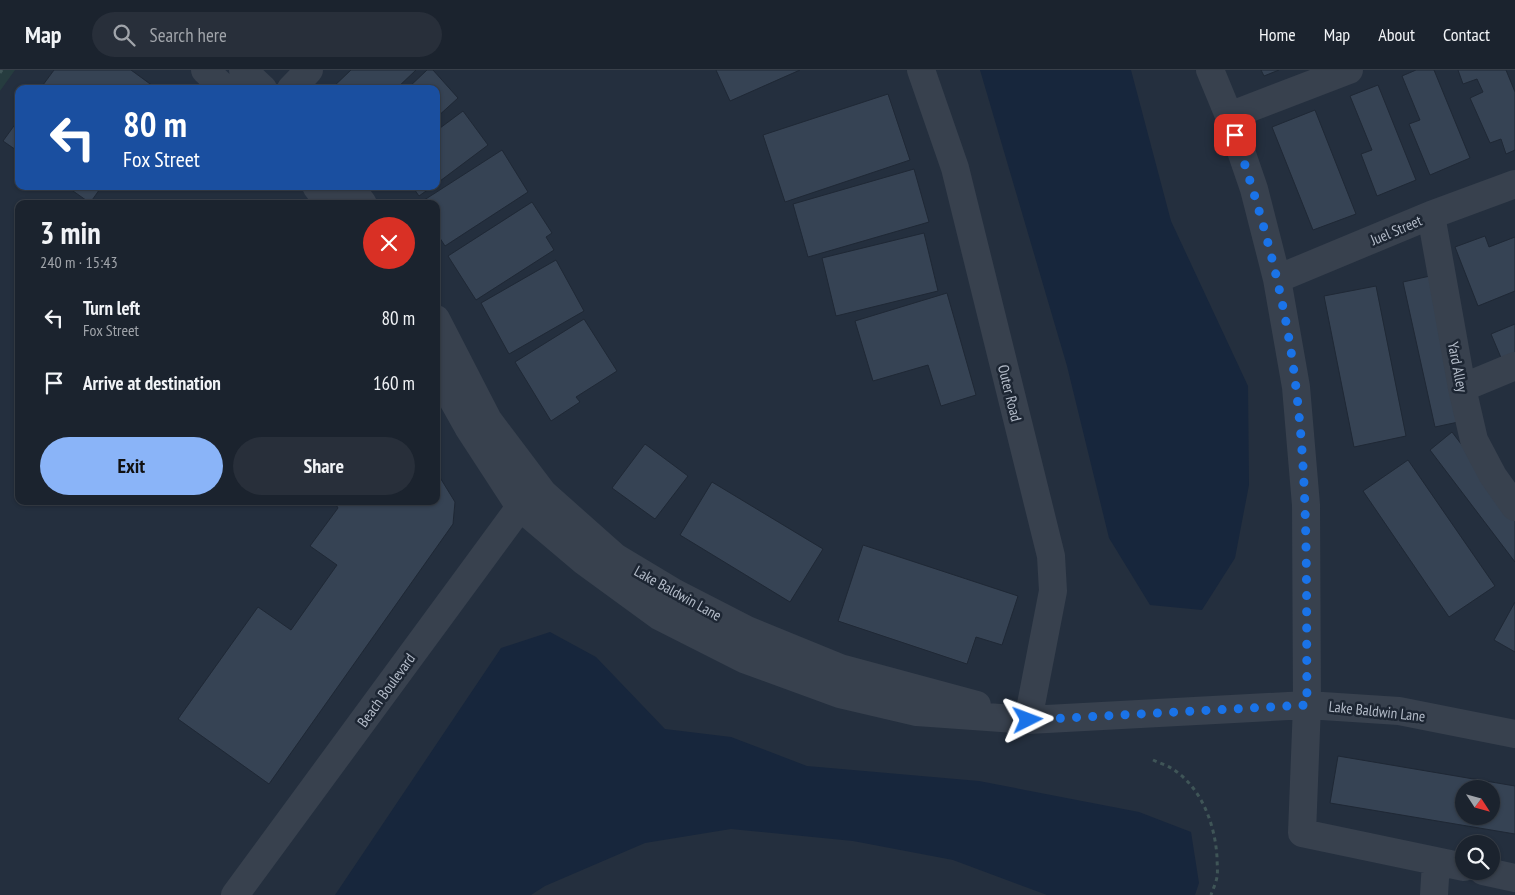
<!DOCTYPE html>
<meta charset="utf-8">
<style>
body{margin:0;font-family:"PT Sans Narrow",sans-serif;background:#282f3a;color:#f1f3f6;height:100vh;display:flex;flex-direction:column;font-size:19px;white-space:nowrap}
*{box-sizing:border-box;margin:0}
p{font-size:16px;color:#a0a4aa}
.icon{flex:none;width:28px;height:28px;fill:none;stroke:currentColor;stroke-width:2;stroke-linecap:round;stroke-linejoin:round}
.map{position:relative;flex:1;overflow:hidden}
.panel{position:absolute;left:15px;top:130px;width:425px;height:305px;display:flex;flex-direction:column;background:#1b232e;border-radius:10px;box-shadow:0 1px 4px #0004,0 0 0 1px #39404a}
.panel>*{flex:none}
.guide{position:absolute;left:15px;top:15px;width:425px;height:105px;border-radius:10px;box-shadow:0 1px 4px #0004,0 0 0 1px #39404a;background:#1a4fa0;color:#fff;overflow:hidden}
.needle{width:32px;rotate:126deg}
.tools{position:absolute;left:1455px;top:710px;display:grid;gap:10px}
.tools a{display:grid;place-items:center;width:45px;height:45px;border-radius:50%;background:#1b232e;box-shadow:0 1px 4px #0004,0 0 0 1px #39404a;font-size:25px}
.pin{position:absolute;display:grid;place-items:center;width:42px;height:42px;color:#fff;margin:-21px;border-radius:10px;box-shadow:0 2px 8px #0006}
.me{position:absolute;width:55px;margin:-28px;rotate:87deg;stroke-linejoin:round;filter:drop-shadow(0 0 4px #0008)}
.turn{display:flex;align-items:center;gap:18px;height:105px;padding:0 25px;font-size:22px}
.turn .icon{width:65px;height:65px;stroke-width:2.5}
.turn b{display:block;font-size:35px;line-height:42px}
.round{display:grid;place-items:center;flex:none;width:52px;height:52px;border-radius:26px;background:#282f3a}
.headline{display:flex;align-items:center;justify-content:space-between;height:85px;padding:0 25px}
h1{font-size:30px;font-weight:700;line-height:38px}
.primary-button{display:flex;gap:10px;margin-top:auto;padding:10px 25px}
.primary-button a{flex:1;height:58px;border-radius:30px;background:#8ab4f8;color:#111;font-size:20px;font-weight:700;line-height:58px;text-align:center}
.primary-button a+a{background:#282f3a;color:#f1f3f6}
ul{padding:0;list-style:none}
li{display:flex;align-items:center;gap:15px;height:65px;padding:0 25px}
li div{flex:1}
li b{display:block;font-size:19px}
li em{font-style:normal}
header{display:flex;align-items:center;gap:30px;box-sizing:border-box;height:70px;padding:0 25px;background:#1b232e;border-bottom:1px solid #39404a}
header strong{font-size:24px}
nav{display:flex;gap:28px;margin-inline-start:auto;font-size:18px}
.search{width:350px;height:45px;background:#282f3a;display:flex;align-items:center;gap:12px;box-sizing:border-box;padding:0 18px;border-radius:28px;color:#a0a4aa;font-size:19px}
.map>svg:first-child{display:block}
.green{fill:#263c3f}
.water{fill:#17263c}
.building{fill:#364354;stroke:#1f2835;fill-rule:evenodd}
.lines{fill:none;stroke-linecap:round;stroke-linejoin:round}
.path{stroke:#3f5557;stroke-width:3;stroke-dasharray:4 4;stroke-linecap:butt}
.minor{stroke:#38414e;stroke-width:28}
.route{stroke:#1a73e8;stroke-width:9;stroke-dasharray:0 16.2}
.labels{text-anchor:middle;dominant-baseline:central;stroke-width:5;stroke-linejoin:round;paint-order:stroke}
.street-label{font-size:15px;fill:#b4bcc9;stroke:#1d2633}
</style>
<header>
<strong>Map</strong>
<div class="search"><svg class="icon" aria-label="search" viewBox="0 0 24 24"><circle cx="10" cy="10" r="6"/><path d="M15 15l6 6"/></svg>Search here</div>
<nav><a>Home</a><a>Map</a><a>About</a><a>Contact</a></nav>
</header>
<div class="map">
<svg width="1515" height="825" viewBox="0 0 1515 825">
<rect width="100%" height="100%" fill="#242f3e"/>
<path class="green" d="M0,0h15l-15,21z"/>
<path class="water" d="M980,0h151l40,151 77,165 1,99 -14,73 -33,52 -52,-5 -41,-67 -42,-172z
M550,562l46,25 69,72 66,8 76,29 172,15 160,31 52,20 8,51 -4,12h-148l-94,-35 -100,-19 -122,-12 -86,14 -100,43 -14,9h-196l166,-247z"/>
<path class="building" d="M54,0h77l26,19h-117z
M351,0h65l-20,19h-65z
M427,0h6l25,28 -22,20v-29h-29z
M716,0h84l-70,31z
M1261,0h18l-15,6z
M1416,0h18l36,88 -40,17 -21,-51 11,-4 -18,-44z
M1458,0h48l9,22v58l-9,4 -5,-15 -11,4 -20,-45 13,-6 -6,-13 -14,5z
M1378,15l38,95 -39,16 -16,-42 11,-4 -22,-54z
M888,24l22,66 -125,42 -22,-67z
M1315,40l41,104 -43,16 -41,-103z
M463,41l25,34 -52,39v-53z
M19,49v33l-16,-11z
M502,80l26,42 -83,54 -9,-14v-28h-18z
M914,99l15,53 -121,35 -15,-53z
M66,116h36l-12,17z
M412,116h21l-14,10z
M532,132l20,31 -6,4 8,13 -78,50 -28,-44z
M924,163l14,58 -102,25 -14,-58z
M1485,166l4,11 26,-10v54l-37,15 -23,-59z
M556,190l28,51 -75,43 -28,-51z
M1439,204l24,147 -28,6 -32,-145z
M1376,216l30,150 -52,11 -30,-151z
M947,223l29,102 -35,11 -13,-41 -55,16 -18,-60z
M584,249l33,52 -41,26 4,5 -29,19 -36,-59z
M1515,254v30l-13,6 -11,-26z
M1452,362l63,83v47l-85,-112z
M645,374l43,32 -33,43 -43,-31z
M1408,390l87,126 -46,31 -86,-126z
M436,401l19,31 -2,22 -184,260 -91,-65 80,-112 33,23 46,-65 -27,-19 28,-38 -4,-7h102z
M712,412l111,67 -33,53 -110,-67z
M863,475l155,51 -16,49 -26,-8 -9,27 -129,-43z
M1515,532v50l-21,-12z
M1338,686l177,30v48l-185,-31zM1464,719h27v27h-27z"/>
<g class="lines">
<path class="path" d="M0,3l2,-3
M1153,690c6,3 13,5 18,8 30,18 44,56 46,89 0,7 1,14 0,20 -1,6 -4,12 -6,18"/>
<path class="minor" d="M205,0l20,19
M243,0l20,19
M921,0l34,98 96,388 2,35 -25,129
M1210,0l19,46 25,73 23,90 19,108 10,118 1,200 -5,128 162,34
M291,19l18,-19
M1229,46l120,-46
M316,116l13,18
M350,116l13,18
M1431,145l31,173 12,52 19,36 22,31
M1277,209l154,-64 84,-31
M436,249l52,101 55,73 72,64 60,36 72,37 93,38 137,37
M436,300l32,57 52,80 65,55 74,54 85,43 96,35 77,18 111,8 279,-15 92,6 116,23
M1462,318l53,-22
M1483,801l32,7
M235,825l285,-388 15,-9
M1434,825l2,-33"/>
</g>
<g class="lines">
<path class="route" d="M1028,650l279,-15c-1,-106 2,-212 -11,-317 -10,-87 -33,-171 -61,-253"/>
</g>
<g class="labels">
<g class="street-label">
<text transform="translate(1396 160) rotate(-23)">Juel Street</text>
<text transform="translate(1458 297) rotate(79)">Yard Alley</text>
<text transform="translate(1010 323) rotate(76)">Outer Road</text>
<text transform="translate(678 523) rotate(29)">Lake Baldwin Lane</text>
<text transform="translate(386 620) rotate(-54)">Beach Boulevard</text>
<text transform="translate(1377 641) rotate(6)">Lake Baldwin Lane</text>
</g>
</g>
</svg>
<div class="tools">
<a><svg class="needle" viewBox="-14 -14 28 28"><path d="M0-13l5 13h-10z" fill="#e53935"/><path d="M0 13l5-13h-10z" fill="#a0a4aa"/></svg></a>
<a><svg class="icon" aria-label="search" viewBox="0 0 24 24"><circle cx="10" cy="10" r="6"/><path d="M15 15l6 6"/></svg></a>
</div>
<div class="pin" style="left:1235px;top:65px;background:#d93025"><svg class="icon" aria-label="arrive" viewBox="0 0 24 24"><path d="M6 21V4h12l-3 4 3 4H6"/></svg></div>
<svg class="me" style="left:1028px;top:650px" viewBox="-20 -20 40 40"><path d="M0-17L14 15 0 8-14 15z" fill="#1a73e8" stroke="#fff" stroke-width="4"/></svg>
<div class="guide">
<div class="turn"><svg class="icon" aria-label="left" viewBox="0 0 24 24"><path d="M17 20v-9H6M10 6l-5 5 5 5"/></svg><div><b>80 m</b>Fox Street</div></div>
</div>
<section class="panel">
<div class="headline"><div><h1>3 min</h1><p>240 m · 15:43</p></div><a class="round" style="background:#d93025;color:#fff"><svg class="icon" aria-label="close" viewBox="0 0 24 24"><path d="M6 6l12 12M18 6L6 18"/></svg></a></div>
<ul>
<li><svg class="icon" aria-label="left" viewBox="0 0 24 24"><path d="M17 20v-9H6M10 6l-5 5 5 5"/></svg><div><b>Turn left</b><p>Fox Street</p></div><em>80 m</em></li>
<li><svg class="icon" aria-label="arrive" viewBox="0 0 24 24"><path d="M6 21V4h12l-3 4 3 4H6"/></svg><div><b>Arrive at destination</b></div><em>160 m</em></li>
</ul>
<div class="primary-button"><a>Exit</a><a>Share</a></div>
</section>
</div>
